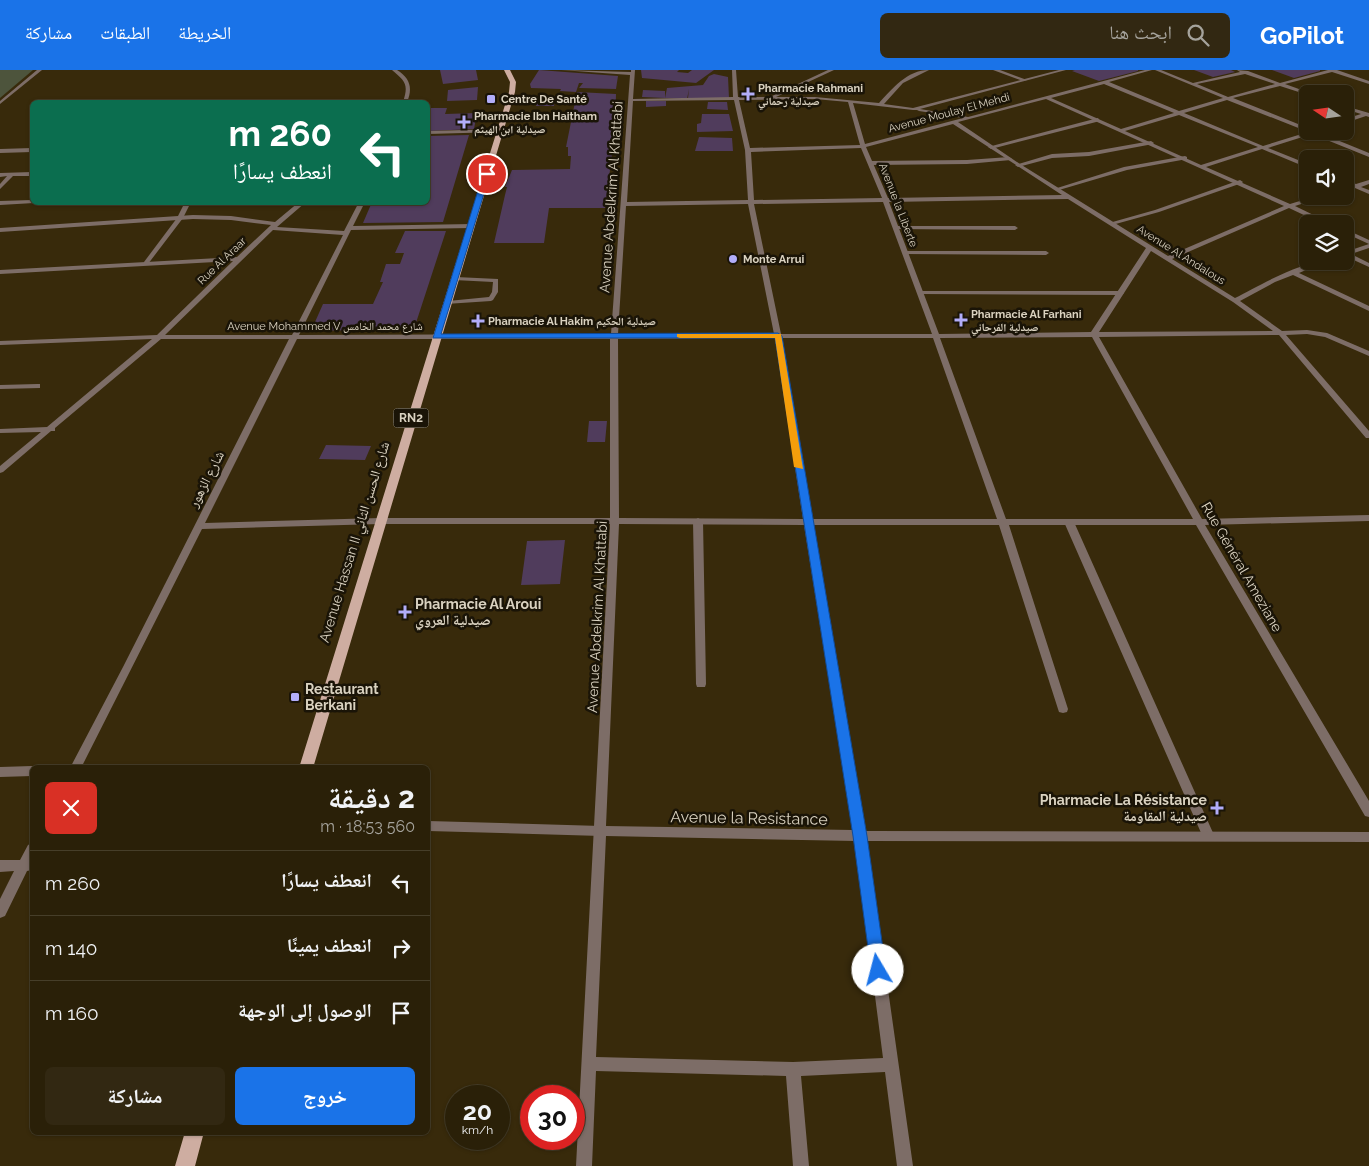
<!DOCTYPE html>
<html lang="ar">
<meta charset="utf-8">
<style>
body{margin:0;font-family:Raleway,"Noto Naskh Arabic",sans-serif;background:#322812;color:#f1f3f6;direction:rtl;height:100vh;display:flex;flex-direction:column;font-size:19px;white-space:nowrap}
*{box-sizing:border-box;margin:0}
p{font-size:16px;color:#a5a39c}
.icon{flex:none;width:28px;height:28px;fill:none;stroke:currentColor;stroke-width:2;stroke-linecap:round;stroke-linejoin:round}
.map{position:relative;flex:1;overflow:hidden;direction:ltr}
.sheet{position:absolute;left:30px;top:695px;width:400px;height:370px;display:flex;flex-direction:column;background:#2a2008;border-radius:8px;box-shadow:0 1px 4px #0004,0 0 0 1px #463e29;direction:rtl}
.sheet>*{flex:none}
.hud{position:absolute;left:30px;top:30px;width:400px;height:105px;border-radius:8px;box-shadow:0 1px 4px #0004,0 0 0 1px #463e29;direction:rtl;background:#0b6e4f;color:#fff;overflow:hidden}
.needle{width:32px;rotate:283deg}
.fabs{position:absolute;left:1299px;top:15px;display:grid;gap:10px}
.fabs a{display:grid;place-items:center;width:55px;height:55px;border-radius:8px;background:#2a2008;box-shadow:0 1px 4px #0004,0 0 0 1px #463e29;font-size:25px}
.speed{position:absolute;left:445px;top:1015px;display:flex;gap:10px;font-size:25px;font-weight:700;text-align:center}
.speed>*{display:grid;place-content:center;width:65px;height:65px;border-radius:50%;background:#2a2008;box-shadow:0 1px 4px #0004,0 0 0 1px #463e29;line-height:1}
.speed small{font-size:12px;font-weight:400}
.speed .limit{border:8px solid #d22;background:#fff;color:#111}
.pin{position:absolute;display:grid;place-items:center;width:42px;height:42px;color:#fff;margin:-21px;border:2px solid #fff;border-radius:50%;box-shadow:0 1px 5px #0007}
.me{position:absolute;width:55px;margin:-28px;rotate:352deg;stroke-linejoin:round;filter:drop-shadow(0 0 4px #0008)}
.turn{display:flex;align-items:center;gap:18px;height:105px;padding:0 15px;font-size:22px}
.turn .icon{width:65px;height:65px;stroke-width:2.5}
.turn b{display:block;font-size:35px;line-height:42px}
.round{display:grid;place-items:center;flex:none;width:52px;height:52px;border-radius:8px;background:#322812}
.head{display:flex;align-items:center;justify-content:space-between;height:85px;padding:0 15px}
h1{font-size:30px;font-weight:700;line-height:38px}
.action{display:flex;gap:10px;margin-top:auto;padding:10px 15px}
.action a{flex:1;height:58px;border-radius:8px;background:#1a73e8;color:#fff;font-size:20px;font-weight:700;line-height:58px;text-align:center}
.action a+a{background:#322812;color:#f1f3f6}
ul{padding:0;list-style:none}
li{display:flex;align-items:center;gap:15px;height:65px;padding:0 15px;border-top:1px solid #463e29}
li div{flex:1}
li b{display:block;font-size:19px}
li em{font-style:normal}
header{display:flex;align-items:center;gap:30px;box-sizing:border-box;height:70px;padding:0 25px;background:#1a73e8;color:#fff}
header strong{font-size:24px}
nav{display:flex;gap:28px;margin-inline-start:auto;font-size:18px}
.search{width:350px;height:45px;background:#322812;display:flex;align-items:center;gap:12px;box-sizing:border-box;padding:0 18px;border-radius:8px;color:#a5a39c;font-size:19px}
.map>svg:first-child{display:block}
.green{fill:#4d543c}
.building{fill:#503c5c}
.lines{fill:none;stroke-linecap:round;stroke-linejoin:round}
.service{fill:#7d6d67;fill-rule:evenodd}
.pedestrian{fill:#7d6d67;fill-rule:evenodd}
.minor{fill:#7d6d67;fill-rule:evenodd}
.primary{fill:#ceada1;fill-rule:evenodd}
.route{fill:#1a73e8;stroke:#114b97}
.slow{fill:#f59e0b}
.poi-dot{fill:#b2adf9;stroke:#1a1407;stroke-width:2}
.labels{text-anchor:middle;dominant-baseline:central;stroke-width:5;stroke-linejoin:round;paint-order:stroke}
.far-poi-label{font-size:11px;font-weight:bold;fill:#dad2c0;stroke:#1a1407;text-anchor:start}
.far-street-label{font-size:11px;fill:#dad2c0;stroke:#1a1407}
.shield{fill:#1a1407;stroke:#a09988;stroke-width:1}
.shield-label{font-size:12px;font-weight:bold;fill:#dad2c0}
.street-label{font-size:14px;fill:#dad2c0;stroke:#1a1407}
.poi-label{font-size:14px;font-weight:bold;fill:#dad2c0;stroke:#1a1407;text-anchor:start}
.near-street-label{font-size:16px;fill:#dad2c0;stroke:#1a1407}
</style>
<header>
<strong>GoPilot</strong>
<div class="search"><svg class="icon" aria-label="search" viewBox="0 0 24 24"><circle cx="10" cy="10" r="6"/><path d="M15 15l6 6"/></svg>ابحث هنا</div>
<nav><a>الخريطة</a><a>الطبقات</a><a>مشاركة</a></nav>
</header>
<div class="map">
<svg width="1369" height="1096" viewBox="0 0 1369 1096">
<rect width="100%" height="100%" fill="#382a0b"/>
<path class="green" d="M0,0h33l-33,28z"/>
<path class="building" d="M440,0h36l2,10 -35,4z
M539,0l79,6 -2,13 -37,-1 4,-5h-4l-3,9 -16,-1 1,-2 -30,-1 -1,-4z
M641,0h38l-2,2 11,1 4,-3h22l-18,13 -54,-5z
M1075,0h63v1l-39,10 -27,-10z
M1194,0h37l4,2 -22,5z
M1272,0h48v1l-26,7z
M714,4l14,3 1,21h-41l1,-9 -2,10 -22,-1 2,-10 36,-3 6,-9z
M478,17l-1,13 -30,1 1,-11z
M643,20l22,1v7l-23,-1z
M577,22l39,2 -1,38 -10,76h-56l-5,35h-50l11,-48 2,-8h-2l7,-17 58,-1 1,-13h-3v-9h-2z
M555,26l-1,10h-18l2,-9z
M646,31h20v5l-20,1z
M708,32h19l1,8 -21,-1z
M428,38h19l-2,6 32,-1 -3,16 -46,2z
M702,44h27l4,17 -36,1v-8l4,-1z
M469,65l-26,87 -80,1 9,-21h56v-66z
M699,67l33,1 1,13h-38z
M405,161h41l-32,98 -103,2 12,-27h50l10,-22h-3l6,-18h14l4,-11h-9z
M589,351h18l-2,21h-18z
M326,375l45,1 -6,14 -46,-1z
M565,470l-5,44 -39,1 6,-44z"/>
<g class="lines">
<path class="service" d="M993,0h7l27,10 -4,1z
M1098,48l2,3 -109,28 -3,-2z
M1151,71l3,2 -1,1 -64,12 -37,2 -34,9 -3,-2 37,-11 37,-2z
M1185,86l2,1v2l-60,11 -68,20 -5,-1 70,-22z
M1009,87l3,2 -1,1 -44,4 -96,1 -3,-2 3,-2 96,-1z
M1240,110l3,2 -1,1 -83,29 -47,13 -3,-2 46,-13z
M185,132h6l-8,16 -35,46h-4v-2l33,-44z
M897,156h118l3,2 -3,2 -120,-1v-2z
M906,181h140l3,2 -3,2 -142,-1 -1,-1z
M456,207l42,2v13l-5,8 -2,1 -45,3 -1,-1 3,-2 41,-4 3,-5 1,-10 -39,-2 -1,-1z
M921,221h200l3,2 -3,2 -202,-1v-2z
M37,314h3v4l-40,1v-4z
M698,448l5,3 3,163 -1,3h-8l-1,-3 -3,-163z
M1003,449l5,3 60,187 -1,3 -4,1 -4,-1 -1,-3 -60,-187z
M1069,449l5,3 140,313 -2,4 -4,1 -4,-1 -2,-4 -138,-313z"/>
<path class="pedestrian" d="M428,751l173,5 4,1 2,4 -2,4 -4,1 -173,-5z"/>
<path class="minor" d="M37,0h5l-42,34v-3z
M392,0h5c13,8 16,18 10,32h-4c6,-18 2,-21 -11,-32z
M561,0l70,2v-2h4l-2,29 100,-2 -1,-27h4l2,27h32l58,-27h6l-58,27h39l64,6c13,-14 28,-33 50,-33l-26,13 -19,21 29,4 146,-38h7l-146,39 48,8 177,-47h7l-43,12 70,29 44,-13 -68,-28h6l32,13 47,-11 -3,-2 11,1 32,12 48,-13h9l32,11v3l-37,-12 -47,12 25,9 -2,2 -28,-9 -47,12 75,30v3h7l54,22v4l-57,-23 -44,14 40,16v4l-46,-19 -56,18 84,37 26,-8h10l-31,10 37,18h-9l-34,-16 -117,51 63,39c23,-12 67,-37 92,-37l-28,12 70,33v5l-76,-36 -18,7 -35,19 42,30 25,-1 20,3 42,18v5l-44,-19 -18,-3 -21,1 83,96v7h-3l-87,-103 -180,2 103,182 167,-4v6l-164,4 164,276v16l-4,-1 -169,-291h-383l52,306 504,1v10l-502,-1 46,325h-16l-12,-94 -84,4 8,90h-16l-7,-90 -190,-5 -4,95h-16l34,-642h-230l-178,5 -121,239h-11l53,-101 166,-328h-128l-106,89v3h-4l-48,41 -3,1v-7l41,-34 -41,1v-4l47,-2 105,-88 -152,6v-4l157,-6 76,-74 -233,13v-4l237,-13 34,-32 -40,-5 -38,-1 -193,13v-4l193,-13 38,1 44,6 24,-20h7l-29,25 67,4 15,-29h6l-12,24 119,-2 3,2 -3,2 -121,2 -52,105 312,-1 19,-259zM1245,4l30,10 -47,13 -31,-13zM1104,14l70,29 -53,16 -70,-31zM815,29l33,3 12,43 -110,3 -11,-48zM1046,29l238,107 -116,50 -148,-92 -62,-42zM734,30l11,50 3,50 -121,2 6,-101zM1227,30l79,31 2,1 -45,14 -79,-33zM853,33l60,7h4l2,1 44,7 -98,26zM1179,45l79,32 -57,18 -76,-34zM953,54l109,71 -174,3 -22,-51zM861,78l21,50 -128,2 -3,-48zM1068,129l78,49 -55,84 -152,2 -50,-132zM883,132l49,132h-151l-27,-130zM748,134l26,130h-156l8,-128zM273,160l70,5 -51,100h-127zM1151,181l82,51 40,29 -174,1zM1092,267l101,182h-187l-66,-181zM775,268l28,181 -184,-1 -1,-179zM782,268h151l64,181h-185zM297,269h313v179h-230l-175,5zM619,454l185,1 49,305 -247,-4zM606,766l249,5 28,217 -90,4 -197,-5z
M1345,36l24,7v4l-3,-1 -21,7v-4l16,-5 -16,-5z
M501,59l-2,3 -71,2v-3z
M32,78v4l-32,1v-4z
M32,102v4h-19l-13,13v-5l7,-8 -7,1v-4z
M1345,110l11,4 13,-4v4l-8,3 8,3v4l-14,-6 -10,4v-4l5,-2 -5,-2z
M32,130l2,3 -34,2v-4z
M1345,159l24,11v4l-24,-11z
M1369,174v4l-18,6 18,9v4l-24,-11v-4z
M32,696l4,2h-4v8l-32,1v-10z
M32,773v27l-5,1 -22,45 -5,2v-19l14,-28 -14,1v-12h20l8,-15z"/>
<path class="primary" d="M504,0h6l6,12 -1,10 -202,676h-14l210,-676 1,-10z
M185,1062h19l-9,34h-20z"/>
</g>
<path class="route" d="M487,102l3,2 -49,160 337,-1 4,3 85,500 19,134 -2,5 -6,2 -5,-2 -2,-5 -18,-134 -78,-498h-342l50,-164z"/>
<path class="slow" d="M677,264h104l22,135 -9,-2 -19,-129h-95l-3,-1z"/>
<g class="poi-dot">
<path d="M745.5 16.5h5v5h5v5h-5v5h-5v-5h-5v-5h5z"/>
<rect x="486" y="24" width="10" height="10" rx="2.5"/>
<path d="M461.5 44.5h5v5h5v5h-5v5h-5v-5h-5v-5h5z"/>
<circle cx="733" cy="189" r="5"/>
<path d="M958.5 242.5h5v5h5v5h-5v5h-5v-5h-5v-5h5z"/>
<path d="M475.5 243.5h5v5h5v5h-5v5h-5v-5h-5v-5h5z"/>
<path d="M402.5 534.5h5v5h5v5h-5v5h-5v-5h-5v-5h5z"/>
<rect x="290" y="622" width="10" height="10" rx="2.5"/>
<path d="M1214.5 730.5h5v5h5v5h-5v5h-5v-5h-5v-5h5z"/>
</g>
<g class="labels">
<g class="far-poi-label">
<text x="758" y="18">Pharmacie Rahmani<tspan x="758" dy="13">صيدلية رحماني</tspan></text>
<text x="501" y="29">Centre De Santé</text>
<text x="474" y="46">Pharmacie Ibn Haitham<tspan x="474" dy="13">صيدلية ابن الهيثم</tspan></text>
<text x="743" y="189">Monte Arrui</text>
<text x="971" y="244">Pharmacie Al Farhani<tspan x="971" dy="13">صيدلية الفرحاني</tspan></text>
<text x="488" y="251">Pharmacie Al Hakim صيدلية الحكيم</text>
</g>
<g class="far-street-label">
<text transform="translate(949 43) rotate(-15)">Avenue Moulay El Mehdi</text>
<text transform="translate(898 135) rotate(69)">Avenue la Liberte</text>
<text transform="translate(1181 185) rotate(32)">Avenue Al Andalous</text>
<text transform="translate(222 191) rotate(-44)">Rue Al Araar</text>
<text x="325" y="256">Avenue Mohammed V شارع محمد الخامس</text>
</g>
<rect class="shield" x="393.5" y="338.5" width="35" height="19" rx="4"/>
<g class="shield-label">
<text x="411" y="348">RN2</text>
</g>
<g class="street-label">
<text transform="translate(611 127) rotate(-86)">Avenue Abdelkrim Al Khattabi</text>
<text transform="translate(206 409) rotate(-63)">شارع الزهور</text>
<text transform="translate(354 472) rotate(-73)">Avenue Hassan II شارع الحسن الثاني</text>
<text transform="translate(1242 497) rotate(60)">Rue Général Ameziane</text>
<text transform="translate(597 547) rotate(-87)">Avenue Abdelkrim Al Khattabi</text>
</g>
<g class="poi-label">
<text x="415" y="534">Pharmacie Al Aroui<tspan x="415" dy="16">صيدلية العروي</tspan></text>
<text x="305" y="619">Restaurant<tspan x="305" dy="16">Berkani</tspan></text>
<text x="1207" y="730" text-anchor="end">Pharmacie La Résistance<tspan x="1207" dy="16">صيدلية المقاومة</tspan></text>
</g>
<g class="near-street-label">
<text transform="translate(749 748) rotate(1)">Avenue la Resistance</text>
</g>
</g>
</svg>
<div class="fabs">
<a><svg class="needle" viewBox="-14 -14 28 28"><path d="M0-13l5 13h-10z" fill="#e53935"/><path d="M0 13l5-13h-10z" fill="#a5a39c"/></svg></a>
<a><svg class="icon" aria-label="sound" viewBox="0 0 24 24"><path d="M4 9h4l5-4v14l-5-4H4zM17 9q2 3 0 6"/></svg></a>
<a><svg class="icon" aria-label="layers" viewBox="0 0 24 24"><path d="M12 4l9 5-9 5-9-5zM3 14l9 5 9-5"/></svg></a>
</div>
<div class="speed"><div>20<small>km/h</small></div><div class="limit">30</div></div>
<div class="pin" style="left:487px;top:104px;background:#d93025"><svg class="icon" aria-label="arrive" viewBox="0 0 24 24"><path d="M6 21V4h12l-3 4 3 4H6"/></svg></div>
<svg class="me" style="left:878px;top:900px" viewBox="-20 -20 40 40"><circle r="19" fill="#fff"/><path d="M0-13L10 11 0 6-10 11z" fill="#1a73e8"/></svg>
<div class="hud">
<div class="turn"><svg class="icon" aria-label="left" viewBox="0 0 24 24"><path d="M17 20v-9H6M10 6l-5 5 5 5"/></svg><div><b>260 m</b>انعطف يسارًا</div></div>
</div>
<section class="sheet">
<div class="head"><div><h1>2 دقيقة</h1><p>560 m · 18:53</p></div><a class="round" style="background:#d93025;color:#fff"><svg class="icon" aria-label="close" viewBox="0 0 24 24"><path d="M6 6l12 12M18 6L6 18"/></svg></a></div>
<ul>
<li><svg class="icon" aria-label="left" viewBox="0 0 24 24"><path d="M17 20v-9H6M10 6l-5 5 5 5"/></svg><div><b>انعطف يسارًا</b></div><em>260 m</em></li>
<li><svg class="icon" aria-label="right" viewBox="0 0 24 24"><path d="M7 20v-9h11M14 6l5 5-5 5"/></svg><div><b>انعطف يمينًا</b></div><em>140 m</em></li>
<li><svg class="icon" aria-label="arrive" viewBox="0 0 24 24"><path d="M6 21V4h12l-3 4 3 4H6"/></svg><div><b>الوصول إلى الوجهة</b></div><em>160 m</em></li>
</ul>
<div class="action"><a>خروج</a><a>مشاركة</a></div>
</section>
</div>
